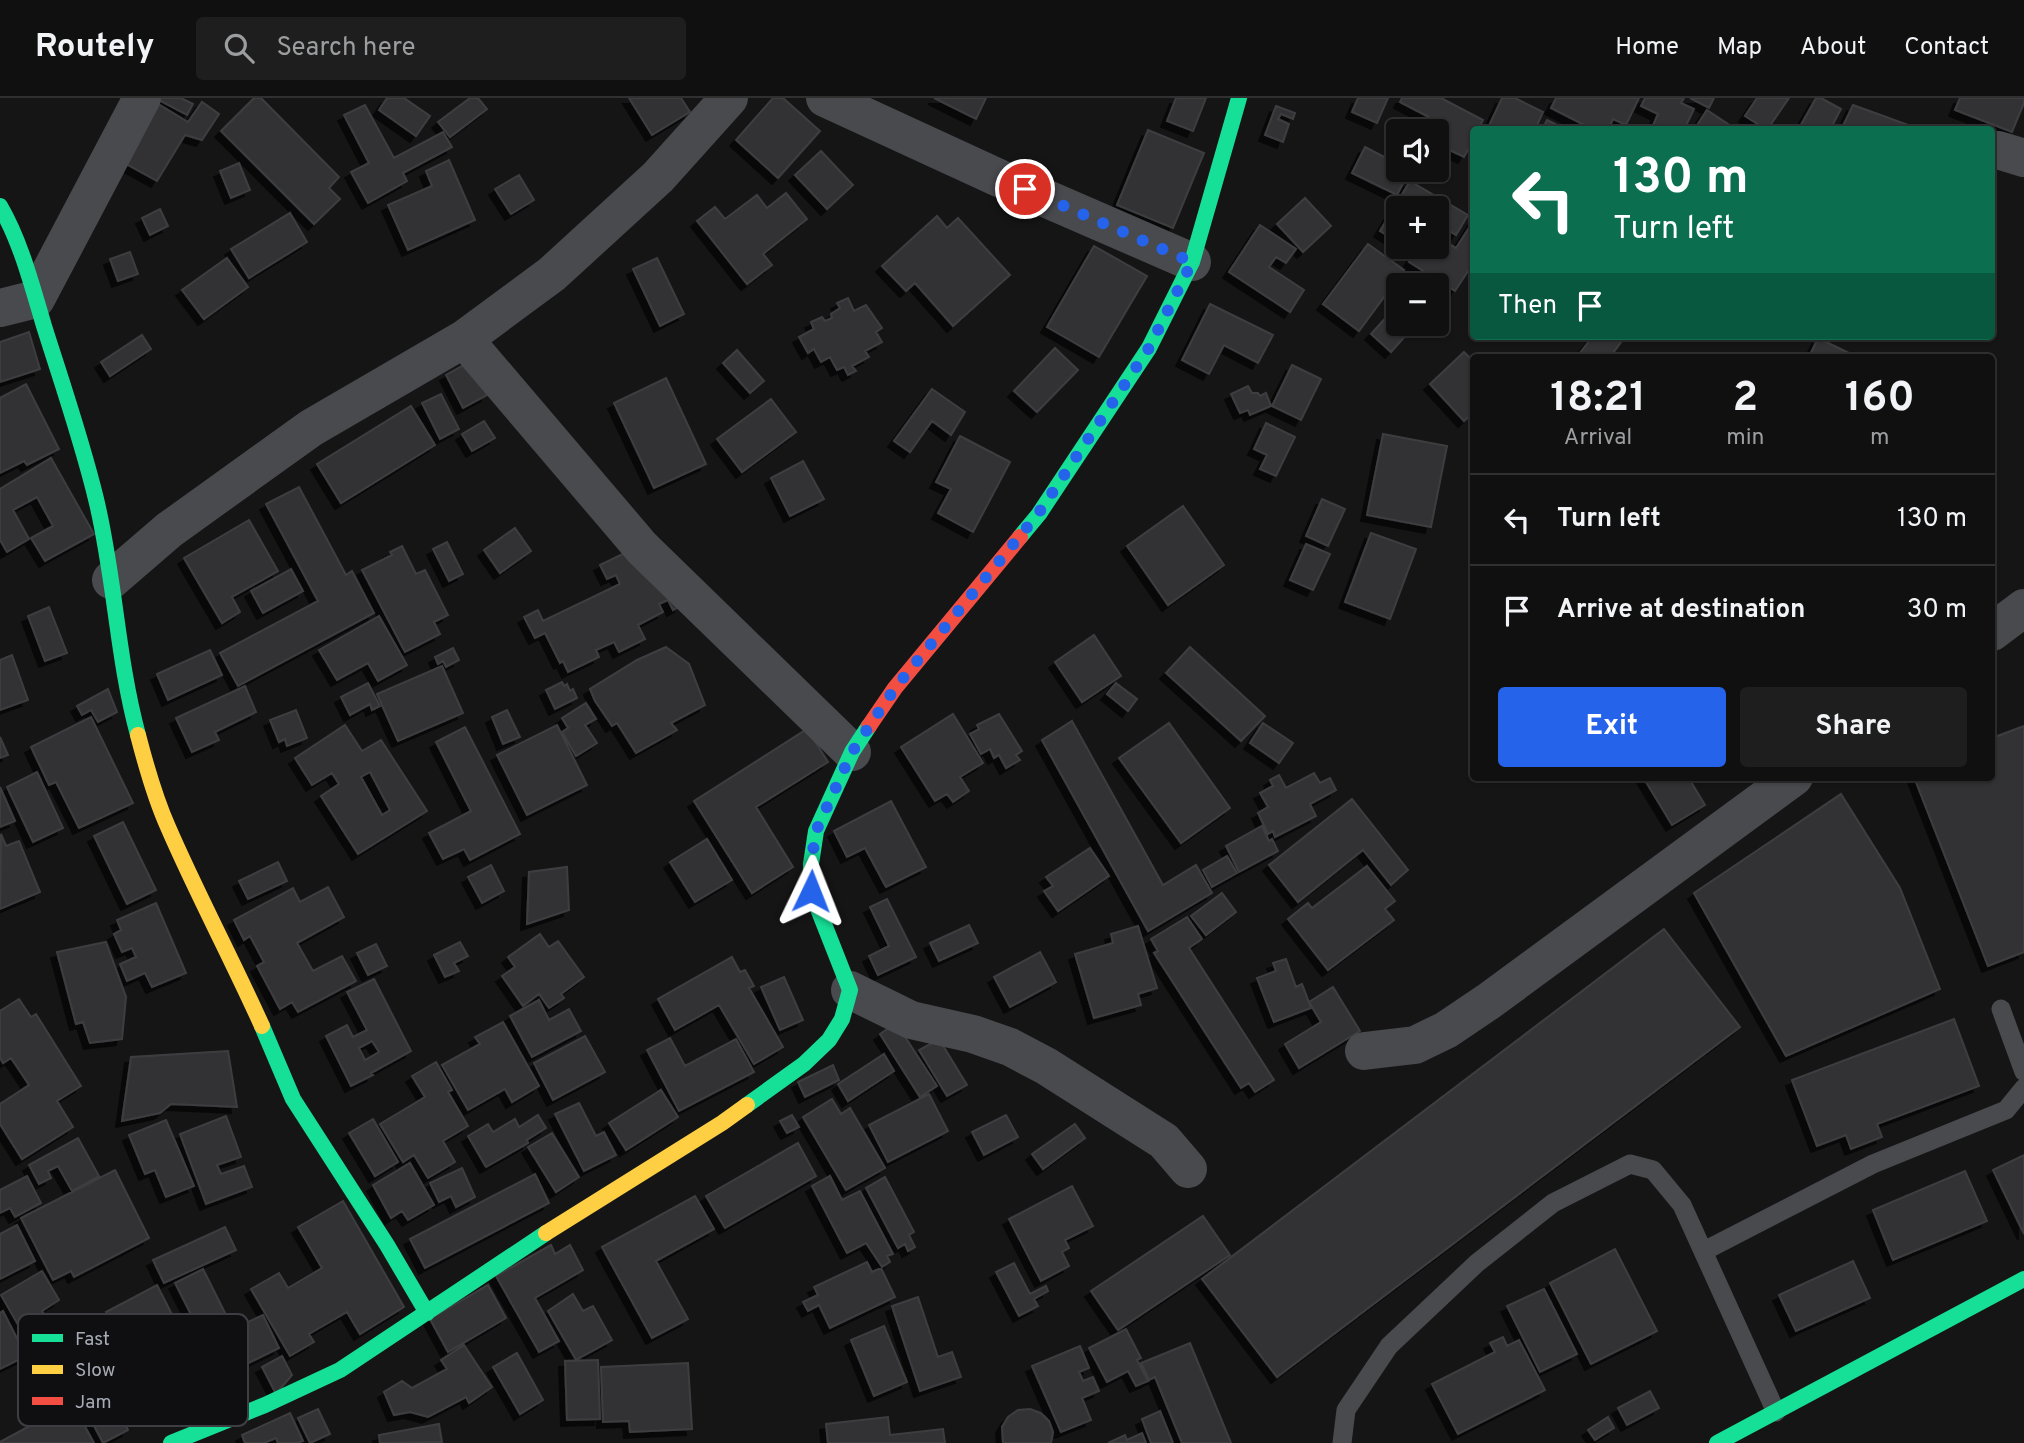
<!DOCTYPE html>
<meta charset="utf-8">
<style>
body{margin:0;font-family:Overpass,sans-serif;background:#1e1e1e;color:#f1f3f6;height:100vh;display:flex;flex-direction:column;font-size:26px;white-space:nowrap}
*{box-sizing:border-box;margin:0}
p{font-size:23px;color:#9c9d9f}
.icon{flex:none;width:38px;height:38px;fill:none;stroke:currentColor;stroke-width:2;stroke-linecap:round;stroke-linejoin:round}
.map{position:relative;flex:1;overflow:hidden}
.panel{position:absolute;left:1470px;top:256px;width:525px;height:427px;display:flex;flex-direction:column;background:#101010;border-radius:7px;box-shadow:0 2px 5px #0004,0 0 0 2px #303030}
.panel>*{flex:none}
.top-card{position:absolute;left:1470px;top:28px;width:525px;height:214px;border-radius:7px;box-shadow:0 2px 5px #0004,0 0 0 2px #303030;background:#0b6e4f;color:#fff;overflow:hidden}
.controls{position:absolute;left:1386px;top:21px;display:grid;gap:14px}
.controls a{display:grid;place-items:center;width:63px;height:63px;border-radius:7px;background:#101010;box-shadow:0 2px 5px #0004,0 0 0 2px #303030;font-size:35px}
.pin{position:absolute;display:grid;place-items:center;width:60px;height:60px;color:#fff;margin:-30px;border:4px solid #fff;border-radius:50%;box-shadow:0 2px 7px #0007}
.me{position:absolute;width:77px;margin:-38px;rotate:2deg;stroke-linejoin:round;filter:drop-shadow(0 0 5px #0008)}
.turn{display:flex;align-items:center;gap:24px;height:147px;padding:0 28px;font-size:32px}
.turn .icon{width:91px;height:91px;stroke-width:2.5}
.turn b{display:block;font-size:49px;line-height:60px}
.then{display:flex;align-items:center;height:66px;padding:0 28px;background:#0003;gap:14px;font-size:26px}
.eta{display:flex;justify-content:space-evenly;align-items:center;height:119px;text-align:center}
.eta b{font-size:42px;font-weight:700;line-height:49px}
.primary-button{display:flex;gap:14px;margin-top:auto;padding:14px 28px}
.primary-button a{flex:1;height:80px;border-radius:7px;background:#2563eb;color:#fff;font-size:28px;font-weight:700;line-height:80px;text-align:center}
.primary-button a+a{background:#1e1e1e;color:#f1f3f6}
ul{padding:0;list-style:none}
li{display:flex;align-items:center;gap:21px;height:91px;padding:0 28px;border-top:2px solid #303030}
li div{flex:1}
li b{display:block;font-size:26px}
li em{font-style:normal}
header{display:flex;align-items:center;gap:42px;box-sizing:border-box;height:98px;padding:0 35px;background:#101010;border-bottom:2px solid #303030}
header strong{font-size:33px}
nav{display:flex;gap:38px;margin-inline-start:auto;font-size:24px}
.search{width:490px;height:63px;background:#1e1e1e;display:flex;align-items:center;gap:18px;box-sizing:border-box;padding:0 24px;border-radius:7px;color:#9c9d9f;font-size:26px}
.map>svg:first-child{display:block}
.building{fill:#323335;stroke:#3d3e41;stroke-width:2;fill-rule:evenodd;filter:url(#shadow)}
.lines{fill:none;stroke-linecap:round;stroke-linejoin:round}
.lane{stroke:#494a4e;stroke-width:19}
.street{stroke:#494a4e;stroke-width:38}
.fast{stroke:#16e098;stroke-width:16}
.slow{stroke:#ffcf43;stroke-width:16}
.jam{stroke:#f24e42;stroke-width:16}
.route{stroke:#2563eb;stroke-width:12;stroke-dasharray:0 21.6}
.key{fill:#0f0f11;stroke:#3c3e43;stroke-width:2}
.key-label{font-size:19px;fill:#a6abb6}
</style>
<header>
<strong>Routely</strong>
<div class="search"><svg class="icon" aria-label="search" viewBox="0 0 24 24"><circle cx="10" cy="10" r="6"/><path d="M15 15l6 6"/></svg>Search here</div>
<nav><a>Home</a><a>Map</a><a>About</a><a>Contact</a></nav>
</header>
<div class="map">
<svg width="2024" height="1345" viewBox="0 0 2024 1345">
<defs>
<filter id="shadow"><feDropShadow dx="-6" dy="6" stdDeviation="0" flood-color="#0009"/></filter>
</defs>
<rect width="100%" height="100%" fill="#151515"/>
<path class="building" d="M160,0h21l12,6 -6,11 -28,-15z
M254,0h7l78,79 -10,11 11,11 -26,25 -93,-93z
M387,0h17l26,18 -14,20 -37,-26z
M470,0h8l9,11 -37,28 -12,-15z
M629,0h52l9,14 -38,23z
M773,0h10l37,33 -42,47 -42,-38z
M934,0h52l-10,21z
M1176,0h30l-13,33 -26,-10z
M1358,0h30l-11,25 -25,-11z
M1402,0h39l42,22 -5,10h-4v9l-10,18 -27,-13 9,-18 -46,-24z
M1502,0h13l28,14 -8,18h-48z
M1556,0h83l-13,27 -13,-6 -5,11h-14l-43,-22z
M1645,0h39l-3,5 13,6 -10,21h-33l7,-16 -17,-8z
M1690,0h24l-5,10z
M1757,0h32l-22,32 -22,-14z
M1816,0h5l20,11 -11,21h-32z
M1960,0h64v5l-12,29 -57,-22z
M155,4l33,20 14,-20 17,12 -17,26 -17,-5 -28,46 -36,-20z
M365,7l29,53 49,-26 9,15 -49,26 4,8 -39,22 -17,-31 18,-9 -25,-48z
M1853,7l61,22 -1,3h-72z
M1276,8l19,7 -2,6 -12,-5 -3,5 11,5 -6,18 -18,-7z
M1707,12l30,20h-43z
M1547,22l20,10h-25z
M1148,32l56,23 -31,75 -56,-23z
M1365,49l33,17v6h12l-13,25 -45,-22z
M821,53l32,34 -26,24 -32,-34z
M449,62l26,60 -67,30 -20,-45 44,-19 -6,-15z
M239,65l11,27 -19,8 -11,-27z
M519,77l15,25 -23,14 -16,-25z
M1410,83l58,34 -12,20 -19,-12v-15h-39v34l-18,-11z
M786,95l21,26 -44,35 9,11 -25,19 -50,-63 18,-14 10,12 32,-24 10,13z
M1305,100l26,28 -28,26 -26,-28z
M160,111l8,17 -18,9 -8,-17z
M290,115l17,29 -58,36 -18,-29z
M937,118l10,12 11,-10 52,57 -57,51 -38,-43 -9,8 -24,-25z
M1474,122v42l-19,29 -46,-29 10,-15h18v-11l19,12z
M1260,127l36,24 -10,14 -10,-6 -7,10 35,23 -14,22 -61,-40z
M1368,146l36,26 -45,61 -36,-27z
M1094,148l53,30 -48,81 -52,-30z
M130,154l8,22 -20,7 -8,-22z
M227,160l21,29 -44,32 -22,-29z
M657,160l27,56 -24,12 -27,-57z
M848,200l6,13 12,-6 16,23 -6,4 6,10 -17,9 4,6 -17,9 4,5 -8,4 -4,-8 -7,3 -7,-13 -9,5 -7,-13 -6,4 -9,-16 15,-8 -3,-7 11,-5 3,4 7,-3 -1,-4 9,-6 -3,-5z
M1210,206l63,31 -15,28 -34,-18 -15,29 -27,-14z
M1398,206v20h18l-25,28 -20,-18z
M29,234l11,37 -40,13v-40z
M142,237l9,14 -41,27 -9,-14z
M1593,238h23l6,5 -12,16h-33z
M1818,240l39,19h-48z
M1055,250l23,22 -41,42 -23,-21z
M737,252l27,31 -14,12 -27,-30z
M1464,254l10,10v50l-10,9 -34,-37z
M469,264l18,33 -24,13 -17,-33z
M1292,267l29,14 -20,41 -29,-14z
M666,280l40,86 -52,24 -40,-85z
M26,286l33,65 -32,16 -3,-4 -24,12v-75z
M1248,288l4,7h6l2,3 6,-3 5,13 -21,9 -2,-5 -8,3 -9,-19z
M932,291l33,23 -14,23 -19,-14 -22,31 -16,-11z
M441,296l18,35 -19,10 -18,-36z
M771,301l25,33 -54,40 -25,-33z
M411,308l24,39 -94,58 -24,-39z
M484,323l11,17 -23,13 -10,-17z
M1266,325l29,14 -19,39 -16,-7 7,-14 -13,-6z
M1383,336l64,12 -16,81 -64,-12z
M960,338l50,26 -37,70 -35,-19 13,-24 -15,-7z
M51,360l43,76 -49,27 -14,-23 22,-12 -16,-29 -24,13 16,29 -22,13 -7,-12v-51z
M803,363l21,38 -34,17 -19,-38z
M299,389l47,88 6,-4 22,42 -136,73 -18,-33 98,-52 -52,-97z
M1322,401l23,10 -17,37 -22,-10z
M1183,408l41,59 -56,40 -41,-59z
M249,422l29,51 -46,26 8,15 -18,11 -38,-65z
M515,430l16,23 -31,22 -16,-23z
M1371,435l45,16 -26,70 -45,-17z
M447,444l16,32 -14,7 -16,-32z
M1306,446l24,10 -17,36 -23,-10z
M402,448l14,28 9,-4 23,45 -14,7 6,12 -35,18 -43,-82 30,-15 -2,-3z
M635,450l45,58 -7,4 -5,-10 -9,4 4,8 -25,13 7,14 -26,13 -5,-10 -18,8 3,7 -31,15 -5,-11 -3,2 -15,-30 -10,5 -11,-21 14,-7 5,11 77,-37 -4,-9 -9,4 -7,-14z
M291,471l12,22 -40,22 -12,-22z
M49,509l18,46 -22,8 -17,-45z
M379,518l28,49 -29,16 -10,-18 -31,17 -18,-30z
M1094,537l27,41 -39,26 -27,-40z
M666,549l23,17 16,41 -34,18 6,7 -41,23 -19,-30 -5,3 -17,-25 -5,-12 47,-29z
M1190,549l75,69 -24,25 -75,-68z
M453,550l6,12 -13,7 -3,-6 -5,3 -3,-7z
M210,552l12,25 -54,25 -11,-26z
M12,557l16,45 -28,10v-50z
M442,568l21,47 -65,28 -21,-47z
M562,584l2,4 3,-2 3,7 3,-2 4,9 -22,11 -9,-19z
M368,585l12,23 -8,4 -2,-6 -20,11 -9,-18z
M1116,585l21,16 -9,12 -21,-17z
M245,588l11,26 -41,20 4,8 -27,12 -16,-34z
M108,591l9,23 -19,10 -7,-12 -9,5 -5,-9z
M586,605l10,16 -11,6 12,18 -21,13 -14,-24 6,-4 -6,-10z
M296,612l11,28 -20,8 -2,-7 -6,3 -9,-22z
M507,612l13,27 -17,7 -11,-27z
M953,616l30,49 -23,14 9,14 -16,11 -6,-8 -12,7 -34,-54z
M999,616l23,37 -6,4 4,5 -14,8 -7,-13 -5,3 -4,-9 -9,5 -11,-20 9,-5 -2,-4z
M91,619l42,86 -54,25 -23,-46 -7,3 -18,-38z
M1072,623l91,164 33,-20 16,28 -64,38 -106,-191z
M1169,625l61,85 -49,35 -62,-85z
M1263,625l30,20 -14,20 -29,-20z
M345,627l17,26 19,-11 46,71 -69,43 -37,-58 18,-12 -7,-11 -20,12 -17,-27zM370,674l20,38 -8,5 -21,-38z
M557,627l30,60 -60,30 -30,-60z
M2024,628v226l-36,14 -74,-189h78v-39z
M465,629l55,107 -50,26 -6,-11 -21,10 -14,-26 42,-22 -35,-69z
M807,631l21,33 -72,45 37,60 -41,26 -58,-92z
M0,639l8,18 -8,3z
M37,674l26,56 -30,14 -26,-55z
M1314,675l6,10 10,-5 6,12 -26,14 6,12 -41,21 -2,-6 -5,3 -10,-21 10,-6 -8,-14 13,-7 -3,-6 9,-5 7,13z
M1643,679h45l17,28 -33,20z
M0,689l15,34 -15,6z
M1841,696l59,94 40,101 -154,67 -92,-163z
M1352,701l56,71 -17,15 -28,-35 -65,52 -29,-37z
M891,703l35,66 -40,20 -21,-39 -18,9 -13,-26z
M123,724l33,68 -29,14 -33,-68z
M1262,728l7,15 3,-2 6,12 -39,21 -13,-26z
M1,736l5,12 13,-5 21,51 -40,17z
M707,741l25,41 -37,22 -25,-40z
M1090,750l19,28 -51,35 -14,-20 9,-5 -7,-9z
M1227,758l10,17 -25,14 -9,-17z
M278,764l9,19 -39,18 -9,-18z
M491,767l13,26 -22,12 -14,-26z
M1367,768l28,35 -10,8 9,11 -66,50 -40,-51 20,-16 4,5z
M567,769l2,43 -42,14 2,-52z
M328,789l16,30 -47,26 16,28 29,-15 14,25 -58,31 -6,-10 -12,7 -23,-43 7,-4 -14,-26 -6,4 -10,-20 59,-32 7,14z
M1222,795l14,19 -30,23 -15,-19z
M887,801l29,58 -38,18 -9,-19 20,-10 -19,-39z
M156,805l30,70 -34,14 -7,-14 -18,8 -7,-17 16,-7 -4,-9 -10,4 -8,-18 7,-4 -4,-10z
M1187,819l15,22 -13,9 85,132 -19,12 -6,-9 -8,5 -87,-135 4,-2 -7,-12z
M969,827l9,18 -39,18 -9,-18z
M1138,828l19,62 -19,6 3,11 -47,13 -19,-64 38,-11 -2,-9z
M1664,831l76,98 -463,350 -75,-98z
M540,836l9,13 9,-6 26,36 -23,17 3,4 -15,10 -10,-14 -16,12 -21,-30 13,-9 -7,-10z
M106,844l20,55 -4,42 -32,4 -7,-21 -7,2 -19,-72z
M460,844l8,14 -14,7 5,8 -14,6 -11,-22z
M376,846l11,22 -19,9 -11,-22z
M1040,854l16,30 -46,25 -16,-30z
M732,859l8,15 5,-2 9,16 -5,2 34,59 -29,17 -35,-59 -44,25 -17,-31z
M1286,861l10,28 6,-3 9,24 -37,14 -17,-44 19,-7 -3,-8z
M784,879l19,43 -23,10 -19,-43z
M374,881l37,72 -40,22 2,2 -22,11 -25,-50 21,-11 6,12 14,-7 -20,-38zM372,943l7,11 -14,8 -6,-12z
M1333,889l27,44 -61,37 -14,-24 36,-22 -12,-20z
M19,901l12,18 5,-3 45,72 -24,15 16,26 -51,32 -22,-35v-20l29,-19 -18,-27 -8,5 -3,-5v-47z
M539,902l10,20 20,-11 12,22 -49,26 -22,-41z
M1954,921l25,67 -102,38 5,13 -31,12 -5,-14 -29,11 -25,-66z
M503,924l36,64 -27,16 -7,-13 -37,21 -26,-45 38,-21 -5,-7z
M896,925l41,63 -17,11 -40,-63z
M585,938l20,36 -52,28 -19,-37z
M670,940l15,28 51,-27 18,33 -75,39 -32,-61z
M939,941l28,46 -20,11 -28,-46z
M228,953l9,56 -66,-3 -11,9 -38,8 9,-64z
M884,956l10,17 -46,30 -10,-17z
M436,964l16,28 -4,2 20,34 -25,15 12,21 -27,16 -14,-23 -11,7 -23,-38 45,-27 -13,-21z
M833,967l6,15 -34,17 -7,-15z
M661,992l17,27 -52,33 -17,-27z
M929,996l19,37 -60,31 -19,-37z
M832,1001l9,15 9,-6 35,60 -39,22 -43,-73z
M579,1005l17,33 8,-4 12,23 -32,16 -29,-57z
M538,1017l8,13 -19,12 1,3 -42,24 -18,-31 20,-12 5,8 22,-13 4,8z
M792,1017l7,12 -12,6 -7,-12z
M1006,1017l12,22 -34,18 -12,-23z
M226,1018l15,41 -24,8 4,9 23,-8 8,21 -46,17 -26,-70z
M373,1021l25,43 -23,14 -26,-43z
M166,1022l28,66 -28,11 -11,-27 -10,4 -16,-39z
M1075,1026l10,14 -42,31 -11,-15z
M552,1035l27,44 -23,15 -28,-45z
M78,1040l21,38 -27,15 -14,-25 -10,5 3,7 -12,6 -10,-19z
M798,1045l18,33 -91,52 -19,-32z
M2024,1057v79l-31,-64z
M410,1065l24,42 -26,15 -6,-9 -11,7 -18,-33z
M462,1070l13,29 -19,10 -5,-11 -12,6 -9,-19z
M115,1072l34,68 -75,39 -3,-6 -18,9 -32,-62z
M1965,1073l22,50 -94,39 -20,-50z
M535,1076l14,29 -124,65 -15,-29z
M27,1078l14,27 -26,14 -5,-9 -10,5v-23z
M830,1078l12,24 18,-9 33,63 -6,2 3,6 -8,5 -16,-24 -19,10 -35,-67z
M885,1079l29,55 -5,3 6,12 -7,4 -3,-7 -7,4 -32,-60z
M1072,1088l21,40 -28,14 4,8 -7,4 7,14 -28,15 -32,-62z
M695,1098l19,33 -58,32 32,58 -36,19 -50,-91z
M343,1103l61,106 -44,27 -13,-22 -38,22 5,8 -24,14 -39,-67 28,-16 9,15 34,-20 -24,-41z
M1203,1118l27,39 -112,75 -27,-39z
M17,1127l18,36 -35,18v-45z
M225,1129l11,23 -72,33 -11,-23z
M551,1147l4,9 15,-9 13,25 -48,28 24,43 -20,11 -43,-76z
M1615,1151l42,82 -66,33 -41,-81z
M1853,1163l17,37 -74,33 -17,-36z
M867,1164l5,10 9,-4 14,29 -65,31 -11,-23 -11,6 -5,-9 15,-7 -4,-8z
M1014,1165l16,31 16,-8 2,5 -14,8 4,7 -19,10 -23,-44z
M203,1171l30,60 30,-14 16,33 -63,31 -12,-22 7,-3 -36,-71z
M42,1173l17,29 -17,11 14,24 -24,14 -31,-54z
M157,1187l54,106 -55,28 -7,-14 -26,14 5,11 -25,13 -46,-88 27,-14 25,50 53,-28 -11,-22 -24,12 -21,-41z
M488,1187l18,33 -58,34 -18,-33z
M1544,1191l33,65 -37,18 -33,-66z
M573,1196l10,17 10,-5 19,34 -36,20 -28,-49z
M918,1199l20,60 14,-5 9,25 -41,14 -28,-85z
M3,1213l23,45 -26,13v-56z
M884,1228l23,56 -33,14 -23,-56z
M1126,1231l15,29 -4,2 11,21 -12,5 -8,-15 -21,11 -18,-34z
M1503,1239l4,9 12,-6 26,50 -87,44 -26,-50 63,-32 -5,-9z
M1190,1245l41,100h-49l-27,-66 -6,3 -8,-17z
M464,1247l28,42 -23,16 -3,-6 -38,20 -18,-5 -16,3 -10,-23 18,-11 10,7 35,-19 -6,-9z
M1080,1248l9,22 -10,4 4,9 10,-4 6,14 -17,7 9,22 -30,12 -29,-66z
M517,1255l26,47 -23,14 -27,-47z
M282,1258l10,19 -16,19 -14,-27z
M598,1262l2,59 -33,1 -2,-59z
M688,1265l4,66 -62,3 -1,-11 -26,1 -2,-55z
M1650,1293l9,17 -32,17 -9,-17z
M72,1305l22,40h-94v-1z
M318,1311l12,25 -20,9 -12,-25z
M1030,1311l11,4 8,8 4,11 -2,11h-48l-1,-16 6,-10 10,-7z
M1160,1313l13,32h-22l-9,-24z
M290,1315l13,28 -6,2h-19l-2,-5 -12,5h-19l-3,-8z
M888,1319l2,18 53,-6 2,14h-117l-2,-19z
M1608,1319l6,11 -19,12 -7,-10z
M439,1326l3,18 -62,1 -1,-8z
M1142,1335l4,10h-38l17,-8 2,5z"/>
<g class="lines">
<path class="lane" d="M2001,911l23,63
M1704,1153l169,-87 133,-54 18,-22
M1342,1345l4,-33 43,-64 88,-83 76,-60 77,-39 23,6 29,35 94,207"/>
<path class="street" d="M825,0l176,81 191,83
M1998,52l26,8
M0,210l36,-9 106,-201
M464,241l178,209 210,204
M111,482l58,-50 142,-102 153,-89 88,-65 106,-97 71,-79
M1992,534l32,-24
M850,892l61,30 62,14 37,13 36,19 118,75 24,28
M1364,953l51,-6 31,-15 43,-29 305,-224"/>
<path class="fast" d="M0,108c21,36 32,80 44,120 18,57 38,115 52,173 19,78 21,159 42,236
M1020,439l19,-23 110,-166 43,-86 47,-164
M262,928l31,73 94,146 40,68
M747,1007l57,-41 25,-24 13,-21 8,-29 -39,-99v-27l5,-33 36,-79 17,-26
M171,1345l94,-38 75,-35 206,-137
M1717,1345l307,-164"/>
<path class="slow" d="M138,637c8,31 17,63 30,92 29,67 64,132 94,199
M546,1135l176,-110 25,-18"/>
<path class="jam" d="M869,628l26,-38 125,-151"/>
</g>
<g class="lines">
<path class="route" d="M811,793v-27l5,-33 36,-79 43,-64 143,-174 111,-166 43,-86 -167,-73"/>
</g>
<rect x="18" y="1216" width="230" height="112" rx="10" class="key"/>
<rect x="32" y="1236" width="31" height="8" fill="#16e098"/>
<rect x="32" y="1267" width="31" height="9" fill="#ffcf43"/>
<rect x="32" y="1299" width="31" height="8" fill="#f24e42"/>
<g class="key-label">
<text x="75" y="1247">Fast</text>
<text x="75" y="1278">Slow</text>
<text x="75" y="1310">Jam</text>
</g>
</svg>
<div class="controls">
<a><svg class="icon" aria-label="sound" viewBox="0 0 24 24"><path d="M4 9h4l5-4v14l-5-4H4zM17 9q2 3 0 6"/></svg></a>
<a>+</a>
<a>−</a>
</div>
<div class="pin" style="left:1025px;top:91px;background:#d93025"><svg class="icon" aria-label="arrive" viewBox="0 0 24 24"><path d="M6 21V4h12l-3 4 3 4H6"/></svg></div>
<svg class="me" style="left:811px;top:793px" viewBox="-20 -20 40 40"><path d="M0-17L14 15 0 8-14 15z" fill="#2563eb" stroke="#fff" stroke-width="4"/></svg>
<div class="top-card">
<div class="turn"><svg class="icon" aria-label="left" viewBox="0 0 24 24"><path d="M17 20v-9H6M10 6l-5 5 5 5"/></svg><div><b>130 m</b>Turn left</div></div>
<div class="then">Then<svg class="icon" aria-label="arrive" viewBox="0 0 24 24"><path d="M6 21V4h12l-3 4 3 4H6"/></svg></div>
</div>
<section class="panel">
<div class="eta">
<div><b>18:21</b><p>Arrival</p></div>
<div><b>2</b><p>min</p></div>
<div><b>160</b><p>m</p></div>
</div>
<ul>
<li><svg class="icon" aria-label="left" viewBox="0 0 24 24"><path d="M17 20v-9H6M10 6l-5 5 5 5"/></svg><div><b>Turn left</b></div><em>130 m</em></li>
<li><svg class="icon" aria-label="arrive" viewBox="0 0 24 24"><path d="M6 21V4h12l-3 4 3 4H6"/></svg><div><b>Arrive at destination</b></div><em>30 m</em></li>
</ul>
<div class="primary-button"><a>Exit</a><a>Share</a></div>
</section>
</div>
